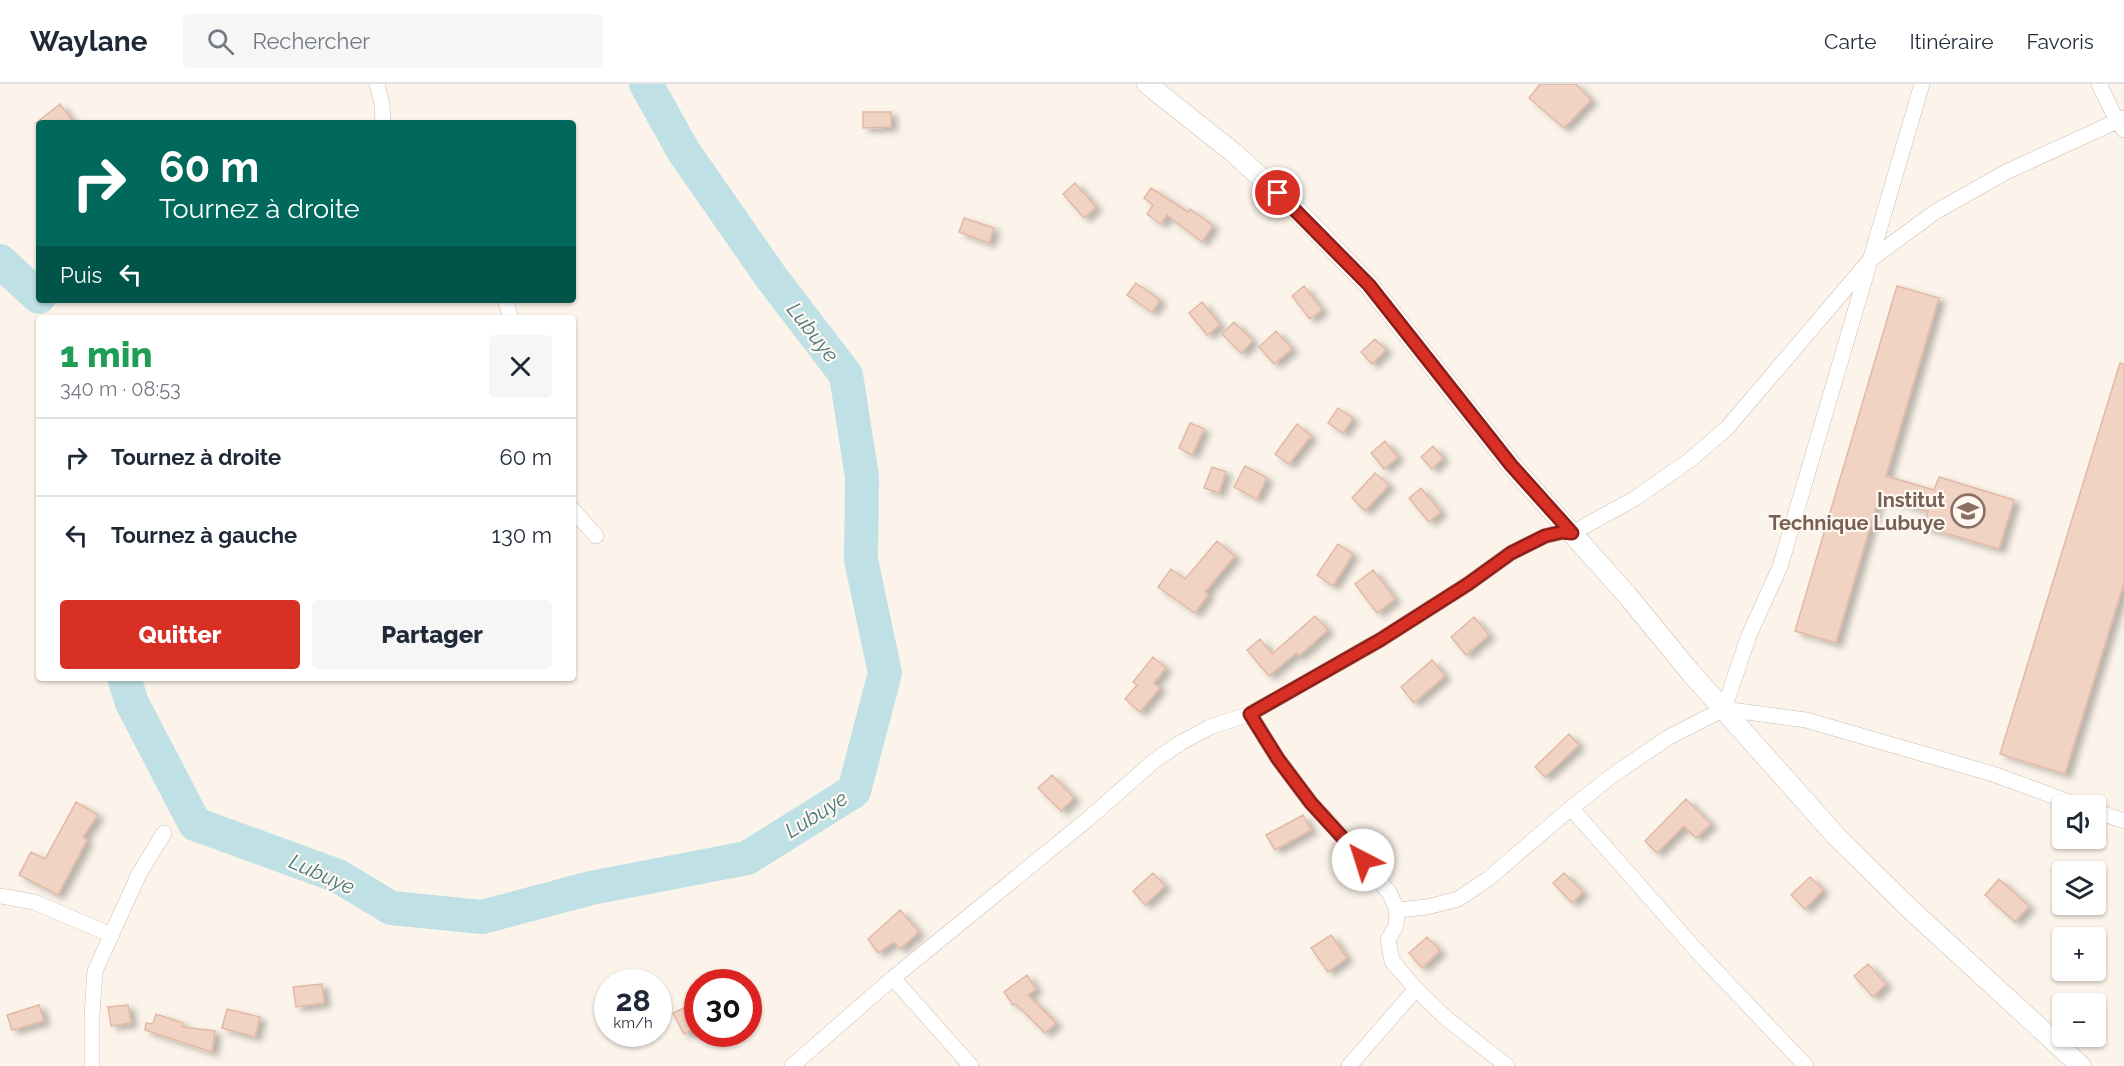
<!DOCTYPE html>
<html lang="fr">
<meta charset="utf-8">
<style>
body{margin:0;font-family:Raleway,sans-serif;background:#f6f6f7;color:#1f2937;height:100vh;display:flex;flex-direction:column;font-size:22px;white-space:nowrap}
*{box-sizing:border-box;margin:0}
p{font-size:20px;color:#747a83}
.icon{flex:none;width:33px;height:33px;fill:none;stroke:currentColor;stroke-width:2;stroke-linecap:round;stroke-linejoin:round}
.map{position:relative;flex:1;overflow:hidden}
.side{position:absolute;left:36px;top:231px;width:540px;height:366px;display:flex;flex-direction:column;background:#fff;border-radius:6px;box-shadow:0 2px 4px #0004}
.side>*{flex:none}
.top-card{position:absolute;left:36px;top:36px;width:540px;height:183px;border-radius:6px;box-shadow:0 2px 4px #0004;background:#00695c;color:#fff;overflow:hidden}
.controls{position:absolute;left:2052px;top:711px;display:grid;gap:12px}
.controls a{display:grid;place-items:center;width:54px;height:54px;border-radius:6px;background:#fff;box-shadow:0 2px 4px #0004;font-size:30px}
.speed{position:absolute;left:594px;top:885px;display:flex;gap:12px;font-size:30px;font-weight:700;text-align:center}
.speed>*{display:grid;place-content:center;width:78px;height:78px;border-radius:50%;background:#fff;box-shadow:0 2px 4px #0004;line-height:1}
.speed small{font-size:15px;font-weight:400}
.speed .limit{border:9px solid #d22;background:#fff;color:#111}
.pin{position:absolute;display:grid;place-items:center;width:51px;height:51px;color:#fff;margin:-26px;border:3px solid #fff;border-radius:50%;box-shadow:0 2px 6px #0007}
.me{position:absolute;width:66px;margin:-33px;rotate:320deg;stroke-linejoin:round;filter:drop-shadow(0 0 4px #0008)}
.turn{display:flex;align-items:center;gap:21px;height:126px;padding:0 24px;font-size:27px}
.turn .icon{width:78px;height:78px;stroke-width:2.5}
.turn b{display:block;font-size:42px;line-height:51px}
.then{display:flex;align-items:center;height:57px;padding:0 24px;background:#0003;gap:12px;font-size:22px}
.round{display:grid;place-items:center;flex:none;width:63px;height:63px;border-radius:6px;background:#f6f6f7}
.head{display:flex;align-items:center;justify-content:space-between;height:102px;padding:0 24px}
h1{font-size:36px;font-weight:800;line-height:45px;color:#1e9e55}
.cta{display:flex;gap:12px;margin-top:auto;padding:12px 24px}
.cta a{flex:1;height:69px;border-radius:6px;background:#d93025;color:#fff;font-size:24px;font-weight:800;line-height:69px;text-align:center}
.cta a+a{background:#f6f6f7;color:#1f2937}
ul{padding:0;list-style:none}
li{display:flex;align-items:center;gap:18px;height:78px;padding:0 24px;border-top:2px solid #e0e1e3}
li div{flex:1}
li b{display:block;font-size:22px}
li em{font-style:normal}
header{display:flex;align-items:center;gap:36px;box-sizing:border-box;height:84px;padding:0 30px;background:#fff;border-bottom:2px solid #e0e1e3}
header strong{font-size:28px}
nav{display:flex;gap:33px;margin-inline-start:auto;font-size:21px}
.search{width:420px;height:54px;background:#f6f6f7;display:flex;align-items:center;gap:15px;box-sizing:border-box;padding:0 21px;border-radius:6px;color:#747a83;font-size:22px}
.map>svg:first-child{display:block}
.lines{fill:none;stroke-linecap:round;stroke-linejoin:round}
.river{stroke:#bfe1e5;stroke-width:34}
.building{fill:#f0d3c3;stroke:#e2b9a4;stroke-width:1.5;filter:url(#shadow)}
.minor-casing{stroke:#cebcb0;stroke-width:16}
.tertiary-casing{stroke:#cebcb0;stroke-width:21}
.minor{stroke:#fff;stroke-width:15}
.tertiary{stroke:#fff;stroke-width:20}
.route-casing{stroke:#8d1f18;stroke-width:15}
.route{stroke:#d93025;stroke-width:10}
.labels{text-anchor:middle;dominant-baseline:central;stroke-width:4.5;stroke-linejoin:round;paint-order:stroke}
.education-label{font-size:20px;font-weight:bold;fill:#785e54;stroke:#fef8f0;text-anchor:end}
.water-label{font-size:21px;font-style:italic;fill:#457981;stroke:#fef8f0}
</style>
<header>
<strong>Waylane</strong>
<div class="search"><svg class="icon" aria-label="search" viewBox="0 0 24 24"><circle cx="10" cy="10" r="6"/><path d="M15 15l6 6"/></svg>Rechercher</div>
<nav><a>Carte</a><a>Itinéraire</a><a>Favoris</a></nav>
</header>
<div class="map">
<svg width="2124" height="982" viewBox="0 0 2124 982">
<defs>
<filter id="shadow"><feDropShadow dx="6" dy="4" stdDeviation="3" flood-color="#0004"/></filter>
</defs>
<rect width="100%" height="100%" fill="#fcf4ea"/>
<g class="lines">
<path class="river" d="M0,177l39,36
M124,594l8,25 63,121 143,52 53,32 91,9 109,-29 156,-30 107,-67 31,-118 -24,-113 1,-83 -16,-102 -75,-98 -87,-125 -38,-68"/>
</g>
<path class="building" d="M1540,0h36l15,16 -27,28 -35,-30z
M60,20l14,19h-38z
M863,28h28v15l-28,1z
M1075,99l21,24 -12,11 -21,-24z
M1151,104l37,24 2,-3 23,17 -11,16 -35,-27 -6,9 -14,-10 6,-9 -9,-7z
M964,134l30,10 -5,15 -30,-11z
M1136,199l24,17 -8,12 -25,-17z
M1304,202l18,24 -12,9 -18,-23z
M1897,202l42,12 -53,178 48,14 5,-13 75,23 -15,49 -75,-22 4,-16 -49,-14 -43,146 -41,-12z
M1202,218l18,23 -13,10 -18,-22z
M1234,238l19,19 -12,12 -19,-19z
M1276,247l16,18 -18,15 -15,-17z
M1375,255l11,11 -14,14 -11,-12z
M2120,279l4,1v219l-59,191 -65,-20z
M1338,324l15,10 -10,15 -15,-10z
M1190,339l14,6 -12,26 -13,-7z
M1297,340l14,12 -22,28 -14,-10z
M1385,357l13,16 -14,12 -13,-16z
M1433,362l10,12 -11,11 -11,-12z
M1245,382l22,12 -10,21 -23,-12z
M1212,383l14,5 -7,21 -15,-5z
M1375,389l14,12 -24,26 -13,-13z
M1421,404l20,24 -12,10 -20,-24z
M1217,457l18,15 -30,36 3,3 -13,18 -37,-26 13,-18 14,10z
M1338,460l15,10 -20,32 -16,-11z
M1373,486l22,29 -18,14 -22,-29z
M1315,532l13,14 -29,26 -3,-3 -27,23 -22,-26 13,-11 12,15z
M1474,533l15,18 -23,20 -15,-18z
M1153,573l13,11 -12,15 6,5 -20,24 -15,-13 12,-14 -4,-3z
M1432,576l13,16 -31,27 -13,-16z
M1569,650l10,11 -34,32 -10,-10z
M1052,691l22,23 -13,13 -23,-23z
M1686,715l25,25 -15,14 -12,-12 -27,27 -12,-12z
M76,718l22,13 -15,22 4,3 -29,55 -39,-20 12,-23 14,7z
M1303,731l8,15 -36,20 -9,-15z
M1153,789l12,13 -20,19 -12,-14z
M1564,789l19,19 -11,11 -19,-20z
M1810,793l13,13 -18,19 -14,-14z
M1999,795l30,27 -14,16 -30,-27z
M900,826l19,22 -19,17 -6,-7 -16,11 -10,-14z
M1331,851l16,23 -19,14 -17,-24z
M1427,853l13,14 -18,17 -13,-15z
M1868,880l18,20 -13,13 -19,-21z
M1027,891l9,14 -8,6 28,28 -11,10 -29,-29 -3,1 -9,-13z
M322,900l2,19 -28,4 -3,-20z
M698,917v27l-14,6 -11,-21z
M39,921l5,16 -32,9 -5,-15z
M128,921l3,18 -20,3 -3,-19z
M227,925l33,8 -5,20 -33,-9z
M156,930l27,9 -1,4 33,4 -3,21 -67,-22 1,-7 7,1z"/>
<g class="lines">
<defs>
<path id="minor" d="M377,0l5,20 1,19
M1922,0l-142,483 -31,68 -25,74 82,11 187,54 87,32
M2099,0l18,37 7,9
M505,216l6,18
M573,426l23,26
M1250,630l28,45 33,44 39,41 40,50 7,16 -1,16 -8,14 4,21 24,28 30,29 61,48
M1571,724l125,142 110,116
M2096,727l28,10
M0,812l34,6 78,33
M1397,826l30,-3 31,-8 30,-20 83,-71 42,-33 56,-38 55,-28
M893,894l78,88
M92,982v-51l3,-44 44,-97 25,-41
M792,982l101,-88 195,-159 66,-58 26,-18 30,-16 40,-13 130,-74 88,-56 43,-31 34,-17 17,-4 10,1 62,-34 56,-39 37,-32 143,-168 65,-48 71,-40 118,-54
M1349,982l67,-77"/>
<path id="tertiary" d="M1147,0l87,69 58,53 77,79 142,180 116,130 64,78 146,164 73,72 171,157"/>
</defs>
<use href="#minor" class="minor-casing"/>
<use href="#tertiary" class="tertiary-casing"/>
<use href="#minor" class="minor"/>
<use href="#tertiary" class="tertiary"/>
</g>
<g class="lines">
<defs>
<path id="route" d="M1278,109l91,92 142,180 61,68 -10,-1 -17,4 -34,17 -43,31 -88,56 -130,74 28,45 33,44 52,57"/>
</defs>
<use href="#route" class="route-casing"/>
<use href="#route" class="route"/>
</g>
<defs>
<symbol id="school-ring" viewBox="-11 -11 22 22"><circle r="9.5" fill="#fef8f0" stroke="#8d6e63" stroke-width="1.5"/><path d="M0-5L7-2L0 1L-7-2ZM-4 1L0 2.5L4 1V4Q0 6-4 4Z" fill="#8d6e63"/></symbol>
</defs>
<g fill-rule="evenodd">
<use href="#school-ring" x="1949" y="408" width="38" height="38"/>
</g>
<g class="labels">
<g class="education-label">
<text x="1945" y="416">Institut<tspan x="1945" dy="23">Technique Lubuye</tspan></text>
</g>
<g class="water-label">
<text transform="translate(813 248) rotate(52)">Lubuye</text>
<text transform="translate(816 730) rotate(-32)">Lubuye</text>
<text transform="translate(322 790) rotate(24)">Lubuye</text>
</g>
</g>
</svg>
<div class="controls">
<a><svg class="icon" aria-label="sound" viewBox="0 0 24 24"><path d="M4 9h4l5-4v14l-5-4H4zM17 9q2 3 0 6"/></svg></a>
<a><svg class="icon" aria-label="layers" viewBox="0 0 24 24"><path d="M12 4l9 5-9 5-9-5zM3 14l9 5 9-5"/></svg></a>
<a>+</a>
<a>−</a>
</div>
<div class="speed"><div>28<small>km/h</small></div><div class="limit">30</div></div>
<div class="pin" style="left:1278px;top:109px;background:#d93025"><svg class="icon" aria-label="arrive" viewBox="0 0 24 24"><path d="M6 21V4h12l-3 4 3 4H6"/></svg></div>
<svg class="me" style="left:1363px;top:776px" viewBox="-20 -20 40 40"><circle r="19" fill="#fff"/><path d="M0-13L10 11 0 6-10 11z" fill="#d93025"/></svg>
<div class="top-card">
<div class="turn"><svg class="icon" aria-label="right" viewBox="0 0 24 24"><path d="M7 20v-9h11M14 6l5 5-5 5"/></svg><div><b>60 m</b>Tournez à droite</div></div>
<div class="then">Puis<svg class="icon" aria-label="left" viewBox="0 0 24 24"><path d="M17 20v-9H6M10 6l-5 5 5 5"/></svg></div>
</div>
<section class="side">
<div class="head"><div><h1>1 min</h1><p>340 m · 08:53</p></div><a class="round"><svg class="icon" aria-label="close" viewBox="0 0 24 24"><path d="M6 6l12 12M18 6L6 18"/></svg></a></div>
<ul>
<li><svg class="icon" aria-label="right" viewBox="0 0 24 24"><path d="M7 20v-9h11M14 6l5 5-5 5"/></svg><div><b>Tournez à droite</b></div><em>60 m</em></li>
<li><svg class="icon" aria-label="left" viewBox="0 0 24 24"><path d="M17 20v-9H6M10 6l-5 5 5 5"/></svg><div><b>Tournez à gauche</b></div><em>130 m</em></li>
</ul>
<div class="cta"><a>Quitter</a><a>Partager</a></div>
</section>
</div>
